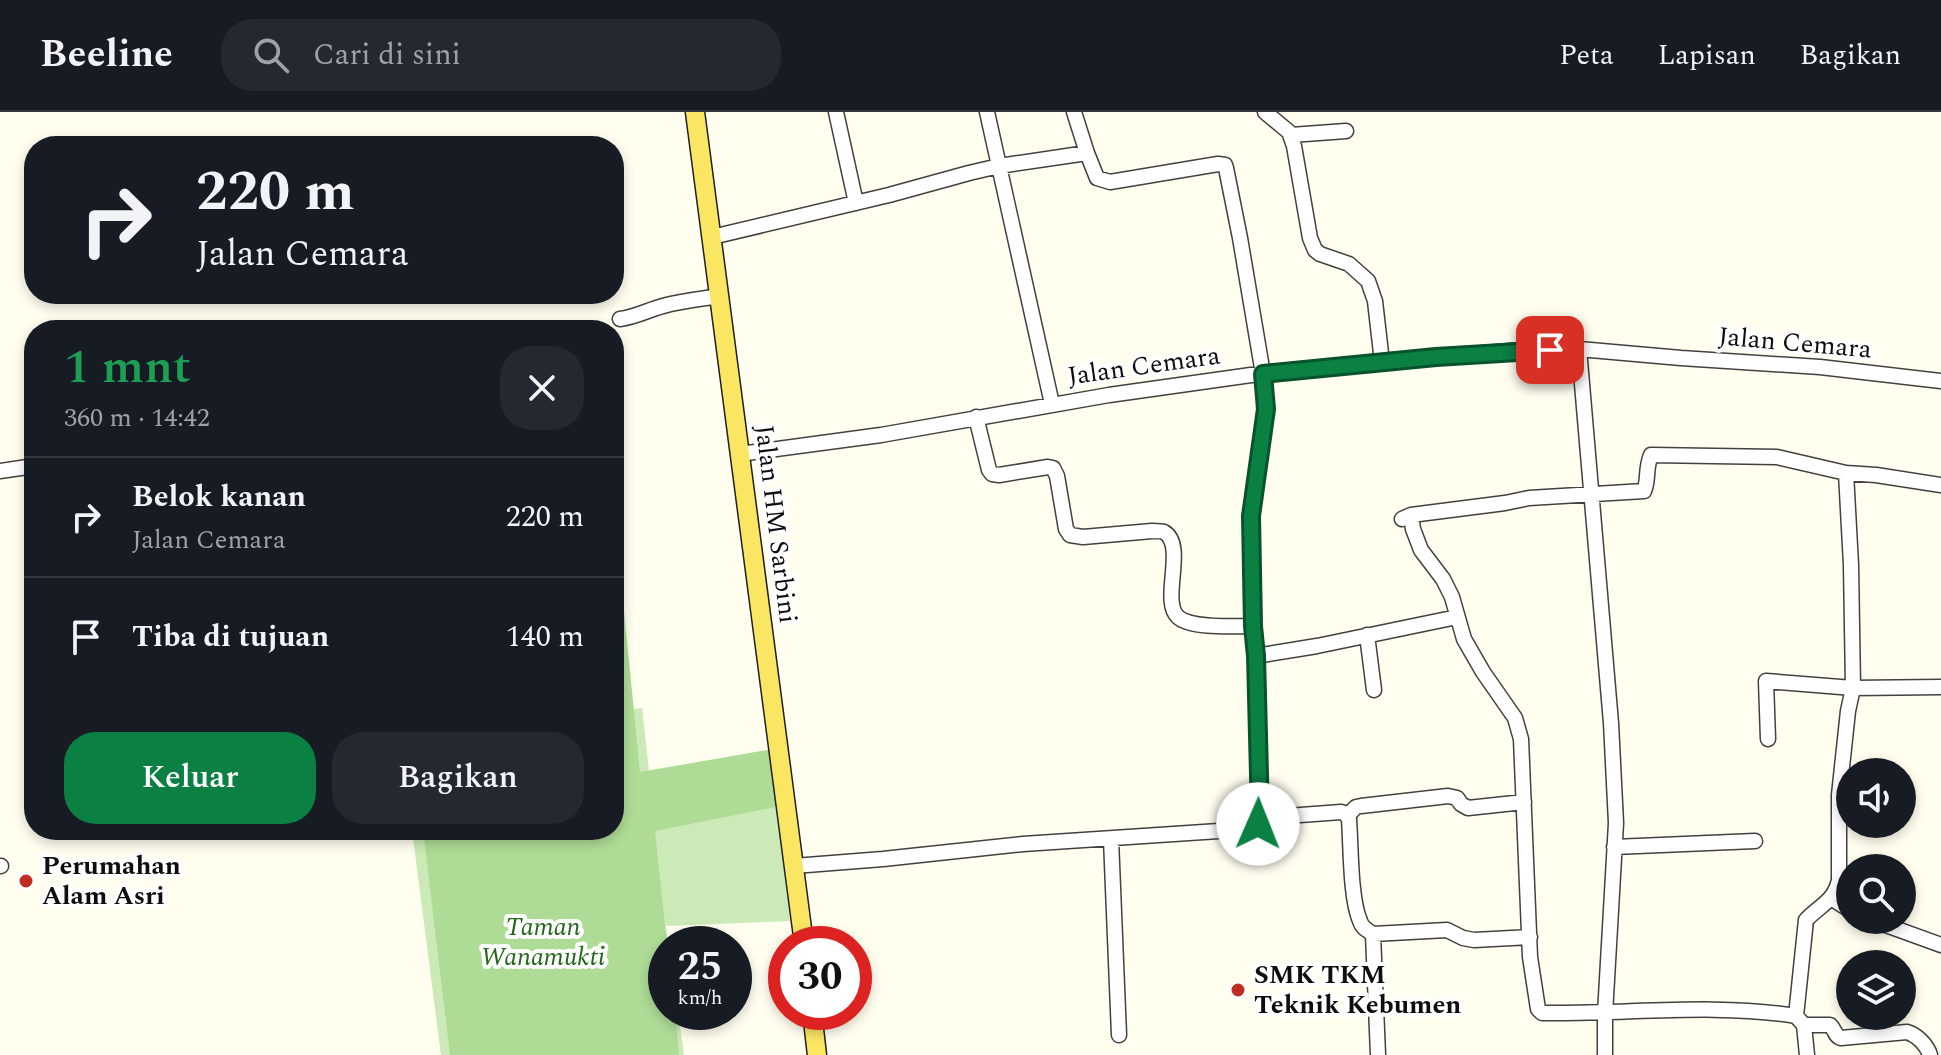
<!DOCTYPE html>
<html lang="id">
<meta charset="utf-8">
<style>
body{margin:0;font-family:Spectral,serif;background:#242831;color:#f1f3f6;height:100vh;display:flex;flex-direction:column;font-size:30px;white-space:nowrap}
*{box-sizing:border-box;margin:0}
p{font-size:26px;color:#9ea1a6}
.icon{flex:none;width:44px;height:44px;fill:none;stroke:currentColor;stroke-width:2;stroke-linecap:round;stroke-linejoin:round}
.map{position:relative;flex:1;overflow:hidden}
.panel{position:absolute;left:24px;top:208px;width:600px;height:520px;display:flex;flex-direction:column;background:#171b24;border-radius:32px;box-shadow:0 4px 12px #0003}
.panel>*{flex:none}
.hud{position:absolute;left:24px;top:24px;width:600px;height:168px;border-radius:32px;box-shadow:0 4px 12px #0003;background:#171b24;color:#f1f3f6;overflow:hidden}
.tools{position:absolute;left:1836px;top:646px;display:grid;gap:16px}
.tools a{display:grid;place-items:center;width:80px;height:80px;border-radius:50%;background:#171b24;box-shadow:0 4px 12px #0003;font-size:40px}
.speed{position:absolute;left:648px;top:814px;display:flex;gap:16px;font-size:40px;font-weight:700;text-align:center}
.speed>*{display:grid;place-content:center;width:104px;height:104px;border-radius:50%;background:#171b24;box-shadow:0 4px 12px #0003;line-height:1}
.speed small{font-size:20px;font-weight:400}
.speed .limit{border:12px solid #d22;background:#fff;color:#111}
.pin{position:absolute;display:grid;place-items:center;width:68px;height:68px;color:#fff;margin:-34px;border-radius:16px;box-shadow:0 4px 12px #0006}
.me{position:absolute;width:88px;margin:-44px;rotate:1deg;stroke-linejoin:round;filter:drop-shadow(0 0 6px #0008)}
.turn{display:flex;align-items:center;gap:28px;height:168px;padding:0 40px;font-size:36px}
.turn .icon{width:104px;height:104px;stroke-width:2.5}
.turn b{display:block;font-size:56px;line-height:68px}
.round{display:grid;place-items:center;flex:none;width:84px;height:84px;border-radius:32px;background:#242831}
.headline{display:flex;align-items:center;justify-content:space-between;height:136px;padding:0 40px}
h1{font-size:48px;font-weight:600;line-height:60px;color:#1e9e55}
.button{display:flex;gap:16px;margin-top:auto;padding:16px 40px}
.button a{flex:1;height:92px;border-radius:32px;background:#0b8043;color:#fff;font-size:32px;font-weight:600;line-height:92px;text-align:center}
.button a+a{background:#242831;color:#f1f3f6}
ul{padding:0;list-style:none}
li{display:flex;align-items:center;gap:24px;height:120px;padding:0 40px;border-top:2px solid #363941}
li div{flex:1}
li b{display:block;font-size:30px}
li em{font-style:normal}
header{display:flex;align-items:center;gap:48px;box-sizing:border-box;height:112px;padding:0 40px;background:#171b24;border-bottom:2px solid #363941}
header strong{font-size:38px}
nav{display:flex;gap:44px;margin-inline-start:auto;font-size:28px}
.search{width:560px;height:72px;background:#242831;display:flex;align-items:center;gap:20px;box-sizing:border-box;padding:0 28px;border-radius:32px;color:#9ea1a6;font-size:30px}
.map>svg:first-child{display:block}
.green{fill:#cceab8}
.forest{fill:#aedc96}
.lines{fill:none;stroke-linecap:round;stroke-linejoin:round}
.minor-casing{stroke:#414141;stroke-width:17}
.major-casing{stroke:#1f1f1f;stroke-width:21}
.minor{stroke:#fff;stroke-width:14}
.major{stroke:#fbe663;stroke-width:18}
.route-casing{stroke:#07532c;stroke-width:20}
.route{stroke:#0b8043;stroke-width:14}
.poi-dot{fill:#c12c23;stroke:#fff;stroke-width:3}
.labels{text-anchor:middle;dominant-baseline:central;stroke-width:8;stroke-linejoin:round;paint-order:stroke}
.street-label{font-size:26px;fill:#0e0e0e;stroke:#fff}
.poi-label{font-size:26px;font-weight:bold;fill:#0e0e0e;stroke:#fff;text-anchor:start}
.park-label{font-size:26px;font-style:italic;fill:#24671c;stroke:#fff}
</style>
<header>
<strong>Beeline</strong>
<div class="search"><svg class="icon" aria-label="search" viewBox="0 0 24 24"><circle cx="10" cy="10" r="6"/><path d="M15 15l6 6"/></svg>Cari di sini</div>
<nav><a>Peta</a><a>Lapisan</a><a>Bagikan</a></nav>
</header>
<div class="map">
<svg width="1941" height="943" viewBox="0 0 1941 943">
<rect width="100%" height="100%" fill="#fffeef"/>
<path class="green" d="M642,596l7,63 130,-23 11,173 -124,5 2,18h-2v68h12l6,43h-243l-29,-225h202l12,-120z"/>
<path class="forest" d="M624,499l16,161 139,-24 7,57 -131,26 12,113 -1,68h9l4,43h-229l-27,-225h191v-218z"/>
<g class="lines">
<defs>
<path id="minor" d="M836,0l20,91
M987,0l65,292
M1265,0l24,20 5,14 16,92 5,12 5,4 29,10 19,17 7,20 7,61
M1291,23l55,-4
M712,125l177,-42 80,-22 30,-7 88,-13 -13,-41
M620,207c16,-2 28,-9 43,-13 18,-5 38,-7 57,-10
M1579,237l32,374 5,100 -11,191v41
M976,305l13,53 3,4 7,1 49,-8 5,1 4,8 9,53 4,6 13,2 69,-6c3,0 10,0 12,1 23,13 -4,69 14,85 13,12 57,9 75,9
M740,342l141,-19 228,-40 142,-20 185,-18 86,-7 57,-1 102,9 139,9 121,14
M0,359l34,-5
M1411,403l94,-12 24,-5 115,-7c5,-11 1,-22 7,-36l126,2 69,16 30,2 65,10
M1402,407l9,-4 2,14 8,21 22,29 9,18 12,42 19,33 32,46 6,21 9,218 8,52 4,4h6c82,1 167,-10 248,3
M1367,523l7,55
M1256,544l61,-10 140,-29
M1768,627l-2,-58 87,7 88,-1
M1347,704l9,-9 5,-1 87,-10 9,2 4,6 7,4 56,-6
M1260,706l81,-6 4,1 4,6c2,26 1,79 11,102 2,7 7,9 13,13l5,121
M1111,727l8,196
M1614,735l141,-6
M0,754h1
M794,754l89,-7 140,-15 226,-15c8,-2 10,-5 11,-14l-4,-159 -3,-30 -2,-110 10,-75 5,-32 -3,-35 -23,-136 -14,-70 -1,-3 -7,-1 -108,18 -13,-4 -10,-25
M1831,786l19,12
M1872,808l69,25
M1373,822l74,-4 16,8 11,2 56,-3
M1804,913h26c5,4 5,12 11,13l66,-6c10,3 20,13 23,23
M1807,943l-3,-30 -8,-9 10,-96c14,-15 28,-18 33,-40v-85l9,-84 5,-23 -2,-123 -5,-92"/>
<path id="major" d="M695,0l109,832
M812,900l5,43"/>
</defs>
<use href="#minor" class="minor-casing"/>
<use href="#major" class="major-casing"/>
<use href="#minor" class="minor"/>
<use href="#major" class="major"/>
</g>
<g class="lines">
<defs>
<path id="route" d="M1258,712l2,-9 -4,-159 -3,-30 -2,-110 15,-107 -3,-35 173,-17 114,-7"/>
</defs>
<use href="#route" class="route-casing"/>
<use href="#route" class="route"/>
</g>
<g class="poi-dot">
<circle cx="26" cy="769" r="8"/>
<circle cx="1238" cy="878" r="8"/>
</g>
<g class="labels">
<g class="street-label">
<text transform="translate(1795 231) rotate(5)">Jalan Cemara</text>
<text transform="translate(1144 254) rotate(-8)">Jalan Cemara</text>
<text transform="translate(776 412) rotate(83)">Jalan HM Sarbini</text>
</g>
<g class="poi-label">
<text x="42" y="754">Perumahan<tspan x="42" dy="30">Alam Asri</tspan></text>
<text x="1254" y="863">SMK TKM<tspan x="1254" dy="30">Teknik Kebumen</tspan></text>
</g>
<g class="park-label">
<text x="543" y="815">Taman<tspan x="543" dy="30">Wanamukti</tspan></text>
</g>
</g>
</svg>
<div class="tools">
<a><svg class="icon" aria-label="sound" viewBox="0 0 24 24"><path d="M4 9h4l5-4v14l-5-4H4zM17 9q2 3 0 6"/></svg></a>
<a><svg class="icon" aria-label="search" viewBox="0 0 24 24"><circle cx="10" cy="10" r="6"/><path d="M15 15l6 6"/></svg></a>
<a><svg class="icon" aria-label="layers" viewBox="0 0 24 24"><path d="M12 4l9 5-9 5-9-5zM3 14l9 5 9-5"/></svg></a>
</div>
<div class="speed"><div>25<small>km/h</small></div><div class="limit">30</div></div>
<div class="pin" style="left:1550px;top:238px;background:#d93025"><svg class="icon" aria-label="arrive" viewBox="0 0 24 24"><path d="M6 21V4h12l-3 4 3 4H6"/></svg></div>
<svg class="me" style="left:1258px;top:712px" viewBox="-20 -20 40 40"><circle r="19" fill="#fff"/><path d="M0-13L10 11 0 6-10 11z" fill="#0b8043"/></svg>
<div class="hud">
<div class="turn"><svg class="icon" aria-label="right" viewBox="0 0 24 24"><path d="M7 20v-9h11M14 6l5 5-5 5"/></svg><div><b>220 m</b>Jalan Cemara</div></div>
</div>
<section class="panel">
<div class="headline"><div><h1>1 mnt</h1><p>360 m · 14:42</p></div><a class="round"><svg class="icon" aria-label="close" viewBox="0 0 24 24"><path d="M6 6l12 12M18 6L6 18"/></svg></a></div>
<ul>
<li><svg class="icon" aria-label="right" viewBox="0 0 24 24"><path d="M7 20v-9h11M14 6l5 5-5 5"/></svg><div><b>Belok kanan</b><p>Jalan Cemara</p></div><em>220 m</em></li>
<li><svg class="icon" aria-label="arrive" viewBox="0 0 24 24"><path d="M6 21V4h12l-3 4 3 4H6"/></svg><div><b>Tiba di tujuan</b></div><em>140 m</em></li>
</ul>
<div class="button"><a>Keluar</a><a>Bagikan</a></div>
</section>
</div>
